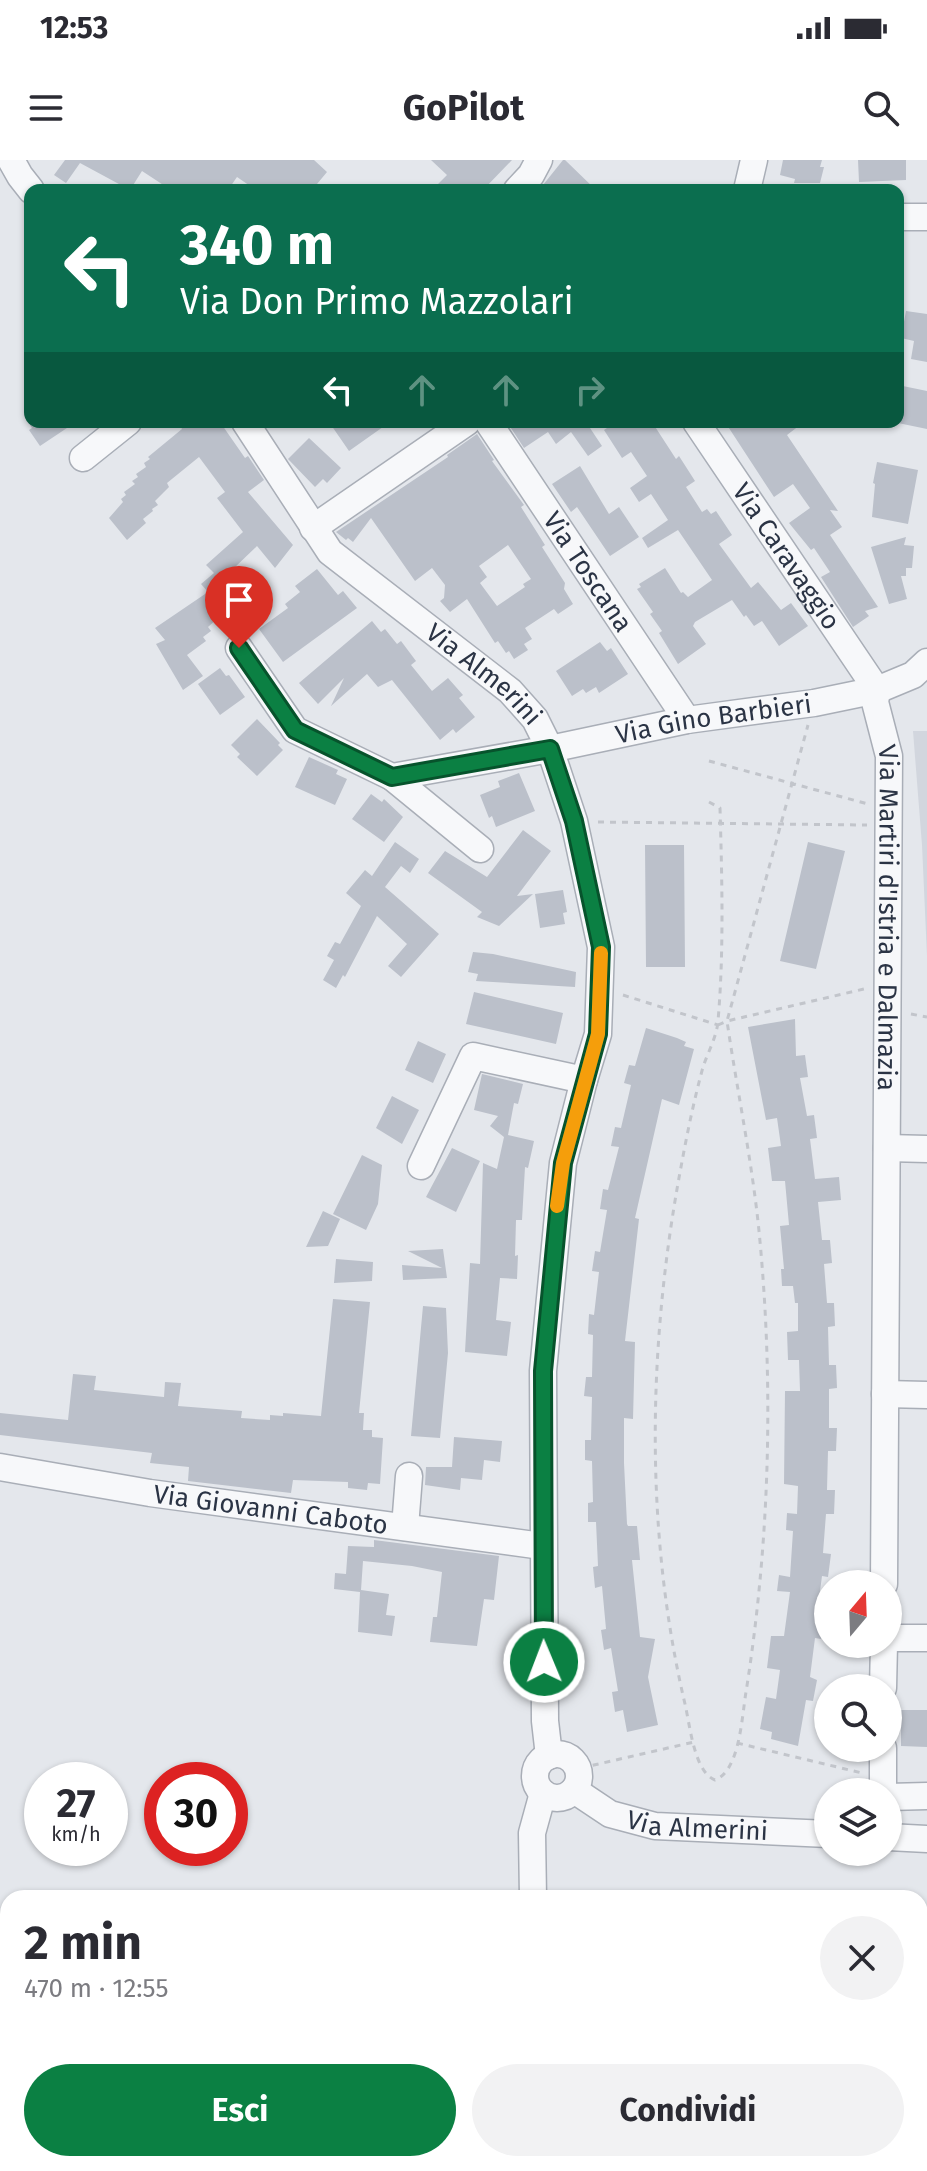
<!DOCTYPE html>
<html lang="it">
<meta charset="utf-8">
<style>
body{margin:0;font-family:"Fira Sans",sans-serif;background:#f2f2f3;color:#2b2b33;height:100vh;display:flex;flex-direction:column;font-size:30px;white-space:nowrap}
*{box-sizing:border-box;margin:0}
p{font-size:26px;color:#7c7c81}
.icon{flex:none;width:44px;height:44px;fill:none;stroke:currentColor;stroke-width:2;stroke-linecap:round;stroke-linejoin:round}
.map{position:relative;flex:1;overflow:hidden}
.panel{position:absolute;left:0px;top:1730px;width:928px;height:282px;display:flex;flex-direction:column;background:#fff;border-radius:24px 24px 0 0;box-shadow:0 2px 6px #0004}
.panel>*{flex:none}
.banner{position:absolute;left:24px;top:24px;width:880px;height:244px;border-radius:16px;box-shadow:0 2px 6px #0004;background:#0b6e4f;color:#fff;overflow:hidden}
.needle{width:52px;rotate:19deg}
.buttons{position:absolute;left:814px;top:1410px;display:grid;gap:16px}
.buttons a{display:grid;place-items:center;width:88px;height:88px;border-radius:50%;background:#fff;box-shadow:0 2px 6px #0004;font-size:40px}
.speed{position:absolute;left:24px;top:1602px;display:flex;gap:16px;font-size:40px;font-weight:700;text-align:center}
.speed>*{display:grid;place-content:center;width:104px;height:104px;border-radius:50%;background:#fff;box-shadow:0 2px 6px #0004;line-height:1}
.speed small{font-size:20px;font-weight:400}
.speed .limit{border:12px solid #d22;background:#fff;color:#111}
.pin{position:absolute;display:grid;place-items:center;width:68px;height:68px;color:#fff;margin:-82px -34px;border-radius:50% 50% 50% 0;rotate:-45deg;box-shadow:0 0 8px #0007}
.pin .icon{rotate:45deg}
.me{position:absolute;width:88px;margin:-44px;rotate:359deg;stroke-linejoin:round;filter:drop-shadow(0 0 6px #0008)}
.turn{display:flex;align-items:center;gap:28px;height:168px;padding:0 24px;font-size:36px}
.turn .icon{width:104px;height:104px;stroke-width:2.5}
.turn b{display:block;font-size:56px;line-height:68px}
.lanes{display:flex;align-items:center;height:76px;padding:0 24px;background:#0003;justify-content:center;gap:40px;direction:ltr}
.lanes .off{opacity:.35}
.round{display:grid;place-items:center;flex:none;width:84px;height:84px;border-radius:42px;background:#f2f2f3}
.head{display:flex;align-items:center;justify-content:space-between;height:136px;padding:0 24px}
h1{font-size:48px;font-weight:700;line-height:60px}
.cta{display:flex;gap:16px;margin-top:auto;padding:16px 24px}
.cta a{flex:1;height:92px;border-radius:48px;background:#0b8043;color:#fff;font-size:32px;font-weight:700;line-height:92px;text-align:center}
.cta a+a{background:#f2f2f3;color:#2b2b33}
.status{display:flex;justify-content:space-between;align-items:center;height:56px;padding:0 40px;background:#fff;direction:ltr}
.status svg{height:22px;fill:currentColor}
header{display:flex;justify-content:space-between;align-items:center;height:104px;padding:0 24px;background:#fff;font-size:36px;font-weight:700}
.map>svg:first-child{display:block}
.built{fill:#d2d6de}
.building{fill:#bbc0ca;fill-rule:evenodd}
.lines{fill:none;stroke-linecap:round;stroke-linejoin:round}
.minor-casing{stroke:#a9aeb7;stroke-width:29}
.path{stroke:#c2c5cb;stroke-width:3;stroke-dasharray:6 6;stroke-linecap:butt}
.minor{stroke:#f7f8fa;stroke-width:26}
.route-casing{stroke:#07532c;stroke-width:20}
.route{stroke:#0b8043;stroke-width:14}
.slow{stroke:#f59e0b;stroke-width:14}
.labels{text-anchor:middle;dominant-baseline:central;stroke-width:8;stroke-linejoin:round;paint-order:stroke}
.street-label{font-size:26px;fill:#2b3445;stroke:#f4f6f9}
</style>
<div class="status"><b>12:53</b><svg viewBox="0 0 49 12"><path d="M0 12V9h3v3zM5 12V6h3v6zM10 12V3h3v9zM15 12V0h3v12zM26 1h20v11H26zM47 4h2v5h-2z"/></svg></div>
<header><svg class="icon" aria-label="menu" viewBox="0 0 24 24"><path d="M4 6h16M4 12h16M4 18h16"/></svg>GoPilot<svg class="icon" aria-label="search" viewBox="0 0 24 24"><circle cx="10" cy="10" r="6"/><path d="M15 15l6 6"/></svg></header>
<div class="map">
<svg width="927" height="2011" viewBox="0 0 927 2011">
<rect width="100%" height="100%" fill="#e4e7ec"/>
<path class="built" d="M913,571h14v225l-5,-111z"/>
<path class="building" d="M65,0h249l13,12 -15,18h-56l-19,-13 -9,13h-57l-29,-19 -12,19 -50,-27 -14,20 -12,-8z
M431,0h81l-29,30h-51l15,-15z
M563,0h2l31,30h-57z
M783,0h39l-2,7h4l-4,16h-26l1,-4 -15,-4z
M858,0h48v20l-47,2z
M906,151l21,3v48l-16,-3 3,-18 -13,-3z
M898,225l29,6v38l-29,-6z
M28,262h48l-36,24 -11,-16 3,-2z
M178,262h42l25,36 3,-2 16,24 -16,12 45,53 -18,23 -18,-22 -24,23 18,19 -43,39 3,4 -8,6 3,4 -19,14 16,21 -20,14 -27,-46 9,-4 -10,-12 53,-36 -7,-8 13,-11 -8,-8 37,-33 -26,-34 8,-6 -26,-35 -32,26 2,4 -14,14 3,4 -6,4 1,2 -10,8 3,4 -19,17 -18,-22 14,-16 -2,-3 5,-4 -2,-3 11,-8 -3,-3 6,-4 -2,-3 10,-7 -2,-4 6,-4 -2,-2 34,-28z
M329,262h61l-41,29z
M507,262h79l16,24 -14,10 -17,-24 -15,12 -8,-12 -24,16z
M616,262h36l24,37 3,-3 16,25 -9,6 16,25 5,-3 4,5 5,-3 16,24 -13,9 32,44 7,-6 23,28 10,-7 17,23 -29,20 -17,-25 -8,5 -8,-11 -2,2 -12,-17 -37,22 -2,4 13,18 -28,20 -19,-31 3,-2 -12,-17 3,-2 -16,-23 4,-2 -2,-3 26,-16 16,25 2,-1 5,5 24,-17 -34,-50 -30,18 -6,-10 26,-18 -17,-26 -12,8 -9,-14 17,-12 -16,-24 -9,6 -18,-28z
M725,262h79l-17,13 51,76 -8,-1 12,17 -12,8 48,72 -13,4 4,5 -16,11 -32,-50 9,-5 -16,-24 -3,2 -22,-27 21,-15 -17,-24 -19,13z
M477,274l17,26 -2,1 32,44 -3,2 24,38 -3,2 23,36 -1,6 9,15 -15,10 -4,-5 -29,19 7,11 -8,5 4,6 -14,9 -5,-8 -3,2 -8,-12 -3,2 -28,-44 -17,13 -10,-11 4,-3 1,-13 -13,-17 -17,13 -44,-63 -18,24 -5,-4 -2,2 -10,-8 112,-75 -1,-2zM508,385l23,34 -8,5 2,3 -28,19 -17,-23 7,-6 -8,-11z
M309,278l32,30 -14,15 -4,-4 -8,8 -27,-28z
M877,302l41,8 -10,54 -36,-7 3,-33 -2,-1z
M580,306l29,48 10,-7 20,30 -29,19 -33,-49 -6,5 -19,-28z
M906,377l-2,8 10,1 -2,22h-6v8h-5l6,23 -18,5 -18,-57z
M317,409l21,26 5,-4 14,17 -74,54 -24,-33 29,-21 -3,-4 15,-12 -5,-6z
M372,461l9,11 4,-3 12,15 4,-3 15,20 -5,4 21,26 16,-13 15,17 -4,3 16,19 -19,16 -3,-4 -13,11 -48,-60 -14,7 -11,-13 -36,32 13,-28 -26,26 -19,-21z
M600,482l7,9 4,-3 17,26 -29,19 -3,-6 -10,6 -3,-4 -11,7 -16,-25z
M220,508l6,8 3,-1 16,22 -25,18 -22,-31z
M257,559l23,24 -2,2 5,5 -26,26 -20,-19 3,-3 -9,-9z
M309,597l29,13 -2,4 11,5 -12,26 -40,-18z
M519,613l16,38 -39,16 -4,-11 -3,2 -9,-23 20,-8 -2,-6z
M371,634l11,8 2,-3 19,18 -19,25 -32,-23z
M523,670l28,21 -34,45 16,-2 -34,32 -22,-9 5,-5 -54,-39 17,-22 42,26z
M395,682l24,17 -9,14 -9,-7 -16,21 54,47 -38,43 -13,-11 19,-22 -30,-28 -32,61 -2,-2 -7,13 -13,-8 11,-20 -7,-4 8,-14 5,2 21,-38 -15,-13 19,-23 7,6z
M808,682l37,9 -29,118 -36,-8z
M645,685h39l1,122h-39z
M563,730l4,22 -4,1 2,11 -25,4 -5,-34z
M473,792l20,2 83,18 -1,15 -99,-6 2,-7 -10,-2z
M474,832l89,21 -7,31 -90,-20z
M795,859l1,37 9,-1 3,22 -8,1 7,38 7,-1 3,23 -7,1 5,40 24,-2 2,23 -23,2 4,38h8l2,23 -8,1 3,39h7l1,23 -7,1 1,38h7l1,23 -8,1v39h8l-1,23h-8l-1,39h8l-1,24h-8l-3,39 8,1 -3,23 -6,-1 -5,38 8,1 -4,24 -6,-1 -5,39 7,3 -4,21 -7,-1 -8,46 -27,-7 1,-7 -12,-3 6,-32 10,2 4,-29 -13,-2 4,-32h13l6,-44 -13,-1 2,-16 11,2 3,-46 -7,-1 1,-17 10,1 1,-28 -14,-2 1,-93h15l-1,-31h-11l-1,-28 11,-1v-28h-3l-2,-17h-11l-1,-17h3l-4,-43 9,-1 -4,-44h-13l-4,-33 13,-2 -4,-28 -11,2 -18,-93z
M646,868l31,10 9,4 -2,4 10,3 -15,56 -17,-6 -27,119 4,1 -14,122 10,1 -2,77 -9,-1v45l3,61 1,2h9l3,34h-8l8,77 15,2 -7,38 10,48 -31,7 -4,-22 -8,2 -3,-20 6,-1 -7,-43 -7,2 -3,-20 5,-1 -4,-43 -7,2 -2,-21 5,-1 -2,-44h-8v-19l5,-1 -1,-41 -7,-1v-20h6l1,-43 -8,-1 2,-19h6l1,-42 -5,-1 1,-20 5,1 5,-43 -7,-1 3,-20 5,1 7,-42 -7,-1 3,-20 5,1 11,-43 -8,-1 4,-19 6,1 10,-43 -7,-2 5,-18 6,1z
M418,881l28,13 -13,29 -28,-13z
M482,914l41,10 -5,20 -4,-1 -6,32 26,6 -6,27 -3,-1 -3,53h-6l-1,36 3,-1 -1,24 -17,-1 -4,42 15,2 -4,34 -42,-4 5,-89 10,1 3,-101 14,6 7,-32 -14,-11 8,-10 -24,-6z
M392,936l27,14 -17,34 -26,-16z
M452,988l28,13 -24,51 -30,-15z
M362,995l20,10 -4,39 -12,26 -33,-16z
M323,1051l17,8 -12,27 -22,1z
M443,1089l4,29 -44,2 -1,-15 40,3 -34,-17z
M336,1099l37,3 -1,19 -38,2z
M333,1139l37,3 -11,111h5l-1,17h9v7l11,1 -3,46 -12,-1 -1,7 -19,-2v-6l-55,-2 -2,13 -103,-12 1,-14 -39,-4 2,-10 -152,-18v-22l68,7 5,-46 23,2 -2,14 70,7 1,-15 16,1 -3,23 64,5 -1,7 29,2v-5l13,1v-3l38,3z
M423,1146l23,2 2,45 -8,85 -29,-2z
M454,1277l48,4 -2,21 -16,-2 -2,20 -21,-2 -1,12 -35,-5 1,-18h26z
M374,1380l125,16 -5,44 -10,-1 -7,47 -47,-4 3,-25h4l5,-45 -30,-6 -49,-5 -2,29 28,4 -3,21 9,1 -3,20 -34,-4 2,-40 -26,-3 1,-16 11,1 2,-28 26,1z
M901,1550h26v37l-26,-1z"/>
<g class="lines">
<defs>
<g id="minor">
<path d="M11,0l9,16 11,14"/>
<path d="M517,30l14,-15 8,-15"/>
<path d="M747,30l7,-30"/>
<path d="M898,57h29"/>
<path id="s1" d="M245,262l85,130 180,139 25,28 15,30 24,72 27,126 -3,87 -14,46 -21,83 -20,208 2,350 4,35"/>
<path id="s2" d="M488,262l199,298"/>
<path id="s3" d="M696,262l181,268"/>
<path d="M83,298l45,-36"/>
<path d="M313,368l154,-106"/>
<path id="s4" d="M239,488l56,82 97,47 158,-28 137,-29 127,-17 63,-13 36,-15 14,-13"/>
<path id="s5" d="M877,530l-2,12 14,54 -5,828"/>
<path d="M392,617l88,72"/>
<path d="M887,988l40,1"/>
<path d="M421,1006l52,-110 111,24"/>
<path d="M885,1234l42,1"/>
<path id="s6" d="M0,1307l150,26 392,53"/>
<path d="M405,1367l4,-51"/>
<path d="M888,1478h39"/>
<path d="M883,1528l1,-44"/>
<circle cx="557" cy="1616" r="22"/>
<path id="s7" d="M574,1630l36,24 45,12 173,8"/>
<path d="M883,1632v-44"/>
<path d="M888,1637l39,-1"/>
<path d="M888,1677l39,2"/>
<path d="M533,1738l-1,-65 11,-40"/>
<path d="M619,2004l4,7"/>
</g>
</defs>
<use href="#minor" class="minor-casing"/>
<path class="path" d="M709,601l159,43
M709,642l11,6c2,71 4,143 -2,213 -1,15 -10,31 -15,46 -9,33 -16,67 -22,100 -33,175 -37,363 4,537 5,21 9,68 30,76 25,-9 27,-65 31,-88 24,-152 28,-308 13,-461 -7,-70 -22,-141 -32,-210l137,-32
M598,662l269,3
M623,835l95,30
M911,854l16,3
M718,865l9,-4 81,-296
M737,1583l125,30
M581,1608l113,-26
M920,1896l7,1"/>
<use href="#minor" class="minor"/>
</g>
<g class="lines">
<defs>
<path id="route" d="M239,488l56,82 97,47 158,-28 24,72 27,126 -3,87 -35,129 -20,208 1,291"/>
</defs>
<use href="#route" class="route-casing"/>
<use href="#route" class="route"/>
<path class="slow" d="M557,1046l6,-43 35,-129 3,-81"/>
</g>
<g class="labels">
<g class="street-label">
<text stroke="none"><textPath href="#s3" startOffset="162">Via Caravaggio</textPath></text>
<text stroke="none"><textPath href="#s2" startOffset="180">Via Toscana</textPath></text>
<text stroke="none"><textPath href="#s1" startOffset="352">Via Almerini</textPath></text>
<text stroke="none"><textPath href="#s4" startOffset="534">Via Gino Barbieri</textPath></text>
<text stroke="none"><textPath href="#s5" startOffset="230">Via Martiri d'Istria e Dalmazia</textPath></text>
<text stroke="none"><textPath href="#s6" startOffset="274">Via Giovanni Caboto</textPath></text>
<text stroke="none"><textPath href="#s7" startOffset="132">Via Almerini</textPath></text>
</g>
</g>
</svg>
<div class="buttons">
<a><svg class="needle" viewBox="-14 -14 28 28"><path d="M0-13l5 13h-10z" fill="#e53935"/><path d="M0 13l5-13h-10z" fill="#7c7c81"/></svg></a>
<a><svg class="icon" aria-label="search" viewBox="0 0 24 24"><circle cx="10" cy="10" r="6"/><path d="M15 15l6 6"/></svg></a>
<a><svg class="icon" aria-label="layers" viewBox="0 0 24 24"><path d="M12 4l9 5-9 5-9-5zM3 14l9 5 9-5"/></svg></a>
</div>
<div class="speed"><div>27<small>km/h</small></div><div class="limit">30</div></div>
<div class="pin" style="left:239px;top:488px;background:#d93025"><svg class="icon" aria-label="arrive" viewBox="0 0 24 24"><path d="M6 21V4h12l-3 4 3 4H6"/></svg></div>
<svg class="me" style="left:544px;top:1502px" viewBox="-20 -20 40 40"><circle r="17" fill="#0b8043" stroke="#fff" stroke-width="3"/><path d="M0-11L8 9 0 5-8 9z" fill="#fff"/></svg>
<div class="banner">
<div class="turn"><svg class="icon" aria-label="left" viewBox="0 0 24 24"><path d="M17 20v-9H6M10 6l-5 5 5 5"/></svg><div><b>340 m</b>Via Don Primo Mazzolari</div></div>
<div class="lanes"><svg class="icon" aria-label="left" viewBox="0 0 24 24"><path d="M17 20v-9H6M10 6l-5 5 5 5"/></svg><svg class="icon off" aria-label="ahead" viewBox="0 0 24 24"><path d="M12 20V5M6 11l6-6 6 6"/></svg><svg class="icon off" aria-label="ahead" viewBox="0 0 24 24"><path d="M12 20V5M6 11l6-6 6 6"/></svg><svg class="icon off" aria-label="right" viewBox="0 0 24 24"><path d="M7 20v-9h11M14 6l5 5-5 5"/></svg></div>
</div>
<section class="panel">
<div class="head"><div><h1>2 min</h1><p>470 m · 12:55</p></div><a class="round"><svg class="icon" aria-label="close" viewBox="0 0 24 24"><path d="M6 6l12 12M18 6L6 18"/></svg></a></div>
<div class="cta"><a>Esci</a><a>Condividi</a></div>
</section>
</div>
